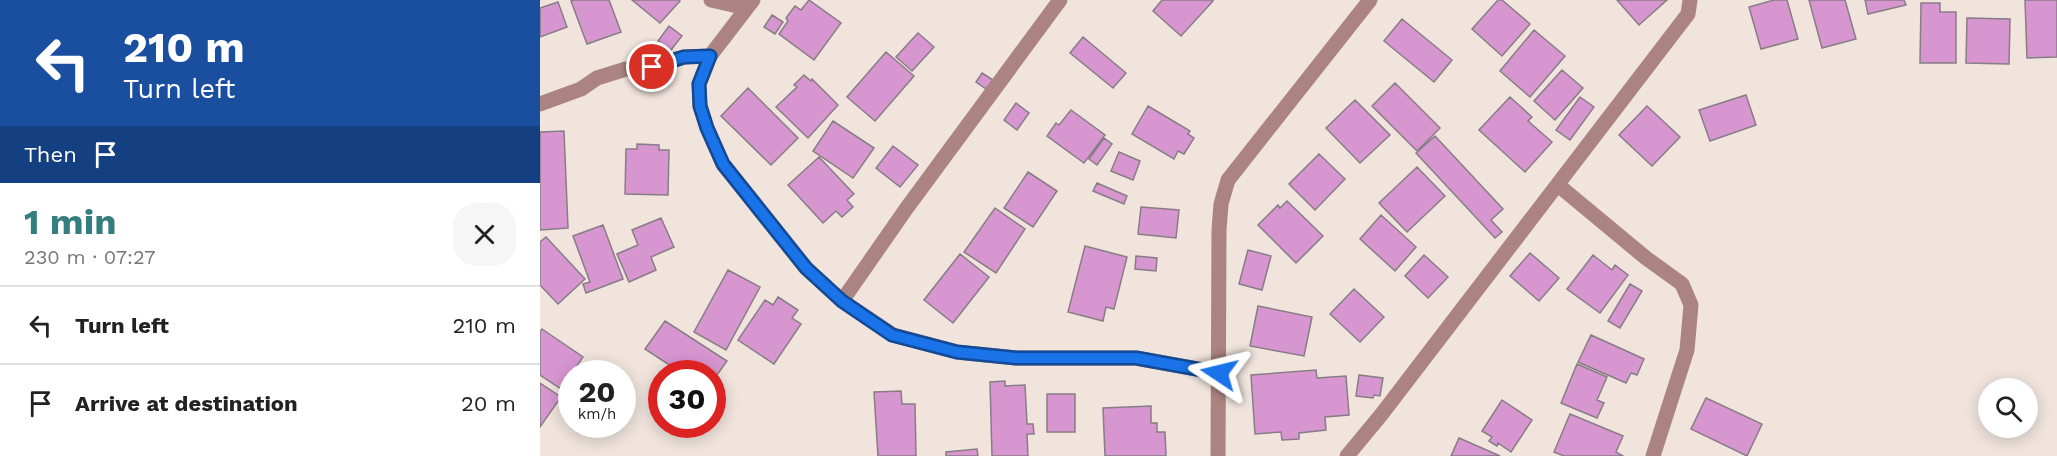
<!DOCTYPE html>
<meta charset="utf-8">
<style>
body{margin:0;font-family:"Work Sans",sans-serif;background:#f6f6f6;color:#222;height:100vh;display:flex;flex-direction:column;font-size:22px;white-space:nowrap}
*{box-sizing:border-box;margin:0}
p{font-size:20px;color:#767676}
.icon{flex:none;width:33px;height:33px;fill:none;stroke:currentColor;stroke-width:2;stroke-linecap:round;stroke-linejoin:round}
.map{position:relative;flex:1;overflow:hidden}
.panel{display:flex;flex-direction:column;background:#fff;width:540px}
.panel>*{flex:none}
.banner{background:#1a4fa0;color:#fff;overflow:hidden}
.fabs{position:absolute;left:1438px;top:378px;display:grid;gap:12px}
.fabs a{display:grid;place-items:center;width:60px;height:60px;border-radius:50%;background:#fff;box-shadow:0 3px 15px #0003;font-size:30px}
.speed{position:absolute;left:18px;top:360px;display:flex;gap:12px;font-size:30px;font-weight:700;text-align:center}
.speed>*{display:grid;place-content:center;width:78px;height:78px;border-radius:50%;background:#fff;box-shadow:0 3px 15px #0003;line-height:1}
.speed small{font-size:15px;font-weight:400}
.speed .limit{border:9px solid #d22;background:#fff;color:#111}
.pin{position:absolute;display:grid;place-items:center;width:51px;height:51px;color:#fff;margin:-26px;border:3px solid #fff;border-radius:50%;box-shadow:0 2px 6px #0007}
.me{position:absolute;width:66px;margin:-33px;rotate:280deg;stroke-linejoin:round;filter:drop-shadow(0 0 4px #0008)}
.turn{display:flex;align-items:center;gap:21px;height:126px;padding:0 24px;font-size:27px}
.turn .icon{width:78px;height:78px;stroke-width:2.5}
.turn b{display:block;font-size:42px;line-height:51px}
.then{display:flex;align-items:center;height:57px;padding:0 24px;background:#0003;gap:12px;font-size:22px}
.round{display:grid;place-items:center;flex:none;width:63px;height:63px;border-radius:24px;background:#f6f6f6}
.headline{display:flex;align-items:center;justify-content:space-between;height:102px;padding:0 24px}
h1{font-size:36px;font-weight:700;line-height:45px;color:#357e7f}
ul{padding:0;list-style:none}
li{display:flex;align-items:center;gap:18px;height:78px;padding:0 24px;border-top:2px solid #e0e0e0}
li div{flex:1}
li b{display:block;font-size:22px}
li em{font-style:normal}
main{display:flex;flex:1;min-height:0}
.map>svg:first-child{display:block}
.building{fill:#d896d1;stroke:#877d85;stroke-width:1.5}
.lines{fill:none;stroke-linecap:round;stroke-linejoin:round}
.minor{stroke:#ab8381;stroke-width:15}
.route-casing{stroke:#114b97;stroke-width:15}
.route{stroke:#1a73e8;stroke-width:10}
</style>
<main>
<section class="panel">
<div class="banner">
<div class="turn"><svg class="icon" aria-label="left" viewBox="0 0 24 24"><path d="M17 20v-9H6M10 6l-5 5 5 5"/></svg><div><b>210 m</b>Turn left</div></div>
<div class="then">Then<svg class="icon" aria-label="arrive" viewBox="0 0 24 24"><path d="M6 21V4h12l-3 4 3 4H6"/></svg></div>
</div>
<div class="headline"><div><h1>1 min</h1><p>230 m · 07:27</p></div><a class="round"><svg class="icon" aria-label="close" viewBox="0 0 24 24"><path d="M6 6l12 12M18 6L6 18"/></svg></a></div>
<ul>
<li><svg class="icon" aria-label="left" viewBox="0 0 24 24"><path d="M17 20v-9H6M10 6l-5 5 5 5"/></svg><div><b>Turn left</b></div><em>210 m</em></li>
<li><svg class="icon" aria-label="arrive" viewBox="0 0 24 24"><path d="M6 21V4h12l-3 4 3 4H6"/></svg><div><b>Arrive at destination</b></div><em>20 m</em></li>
</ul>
</section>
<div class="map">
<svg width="1517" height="456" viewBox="0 0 1517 456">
<rect width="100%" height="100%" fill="#f0e4dd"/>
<path class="building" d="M34,0h35l12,32 -34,12 -16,-43z
M92,0h47l1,1 -20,22z
M269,0l32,23 -27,37 -35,-26 9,-13 -2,-3 9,-12 6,4z
M622,0h51v1l-32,35 -28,-25z
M958,0h4l28,24 -28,32 -30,-27z
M1077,0h50l-28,25z
M1234,0h13l11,39 -37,10 -12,-42z
M1269,0h36l11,39 -34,9z
M1325,0h39l2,5 -38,9z
M1485,0h32v57l-30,1z
M18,2l9,25 -27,10v-29z
M1381,3h19v9h16v51h-36z
M232,15l11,7 -8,12 -11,-7z
M1427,18l43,1 -1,45 -43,-1z
M862,19l50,41 -18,22 -50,-41z
M129,26l13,10 -11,14 -13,-9z
M994,30l31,26 -35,41 -30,-26z
M378,33l16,14 -22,24 -16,-14z
M543,37l43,36 -13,15 -43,-35z
M346,52l28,24 -39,45 -28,-24z
M1022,70l21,18 -28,32 -21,-19z
M442,73l11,7 -7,9 -10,-7z
M264,75l7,6 1,-2 26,26 -30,33 -32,-31 21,-20 -3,-2z
M855,83l45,45 -23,23 -45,-45z
M208,88l50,50 -27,27 -50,-49z
M1206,95l10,30 -46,16 -11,-31z
M970,97l22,20 -4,4 24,21 -27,30 -46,-42z
M1040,97l14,10 -24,33 -14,-10z
M815,100l35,35 -30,28 -34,-35z
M476,103l13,10 -12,17 -13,-10z
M608,106l42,25 -2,3 6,4 -10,16 -6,-3 -4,8 -42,-25z
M1107,106l33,31 -28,29 -33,-31z
M531,110l34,25 -21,28 -37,-27 9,-13 3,2z
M293,121l41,27 -21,30 -40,-27z
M24,131l4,97 -28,2v-98z
M895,136l68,73 -12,11 11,12 -7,6 -79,-85z
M564,138l8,6 -15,21 -8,-6z
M97,144l22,1v5h10l-1,45 -43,-1 1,-45h11z
M353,146l25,19 -18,22 -24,-19z
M579,152l21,9 -7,19 -22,-9z
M779,154l26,25 -30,31 -26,-26z
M279,157l35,37 -7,6 6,7 -11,10 -6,-6 -13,12 -35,-38z
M877,167l28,29 -38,36 -28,-29z
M488,172l29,19 -24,36 -29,-19z
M557,183l30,13 -3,8 -31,-13z
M747,201l36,35 -27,27 -38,-38 20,-20 2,3z
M601,207l38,3 -3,28 -38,-4z
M455,208l30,21 -29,44 -32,-21z
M841,215l35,32 -21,24 -35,-32z
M121,218l13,29 -23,10 5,13 -27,12 -12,-28 21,-9 -6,-15z
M63,225l20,54 -37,14 -3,-9 7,-2 -17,-46z
M6,237l39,42 -27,25 -18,-19v-43z
M545,246l42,11 -13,52 -8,-2 -3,14 -35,-9z
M708,250l23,6 -9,34 -23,-6z
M990,253l29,25 -20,23 -29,-25z
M420,254l29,23 -36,46 -29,-23z
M884,255l24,22 -20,21 -23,-22z
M1053,255l19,15 3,-5 13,10 -28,38 -33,-24z
M596,256l21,2 -1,13 -21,-2z
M188,270l32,17 -34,63 -32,-18z
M1090,284l12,7 -22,37 -12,-7z
M814,289l30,28 -24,25 -30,-28z
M238,297l20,13 -6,8 9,6 -27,40 -36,-24 27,-40 8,5z
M718,306l54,11 -8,39 -54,-10z
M125,321l62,40 -15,21v-8h-29l-38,-25z
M2,329l41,28 -22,32 -21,-14v-43z
M1051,335l53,24 -7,16 -6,-2 -5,10 -48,-21z
M1037,364l30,13 -10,23 7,3 -7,15 -36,-15z
M776,370l1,8 29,-2 3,39 -24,2 1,13 -27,3v6l-17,1 -1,-8 -26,2 -4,-59z
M819,375l24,3 -3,18 -6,-1 -1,3 -17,-2z
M465,381v5l20,-1 2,39h6l1,10h-7l1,22h-36l-2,-74z
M0,383l21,14 -21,30z
M361,391l1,13h13l1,52h-38l-4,-64z
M507,394h28v38h-28z
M1166,398l56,26 -15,32 -56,-27z
M962,400l30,20 -21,32 -13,-9 -1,3 -8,-5 3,-4 -10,-6z
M611,406v17h6v9h8l1,24h-61l-2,-48z
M1030,414l53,22 -7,16 7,4h-59l-10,-4z
M919,438l41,18h-49z
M437,449l1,7h-32v-4z"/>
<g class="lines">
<path class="minor" d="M171,0l35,8
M213,0l-43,56 -11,28 1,22 7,22 16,36 83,104 36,33 51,34 64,17 59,6h120l83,15
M0,104l41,-15 16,-11 29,-9 26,-2 32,-10 26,-1
M1018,185l88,73 36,26 9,21 -4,45 -34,106
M302,301l64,-92 154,-209
M678,456l1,-226 2,-26 7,-24 142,-180
M807,456l34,-41 307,-401 2,-14"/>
</g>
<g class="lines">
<defs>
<path id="route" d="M112,67l32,-10 26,-1 -11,28 1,22 7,22 16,36 83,104 36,33 50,34 65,17 59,6h120l83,15"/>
</defs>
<use href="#route" class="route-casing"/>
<use href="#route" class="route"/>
</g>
</svg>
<div class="fabs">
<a><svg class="icon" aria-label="search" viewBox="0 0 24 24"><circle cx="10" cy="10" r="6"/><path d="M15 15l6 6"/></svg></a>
</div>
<div class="speed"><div>20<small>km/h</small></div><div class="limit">30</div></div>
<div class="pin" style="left:112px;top:67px;background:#d93025"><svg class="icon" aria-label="arrive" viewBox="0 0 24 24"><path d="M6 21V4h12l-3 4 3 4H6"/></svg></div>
<svg class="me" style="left:679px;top:373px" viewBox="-20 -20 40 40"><path d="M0-17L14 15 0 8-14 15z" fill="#1a73e8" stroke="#fff" stroke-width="4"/></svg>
</div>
</main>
